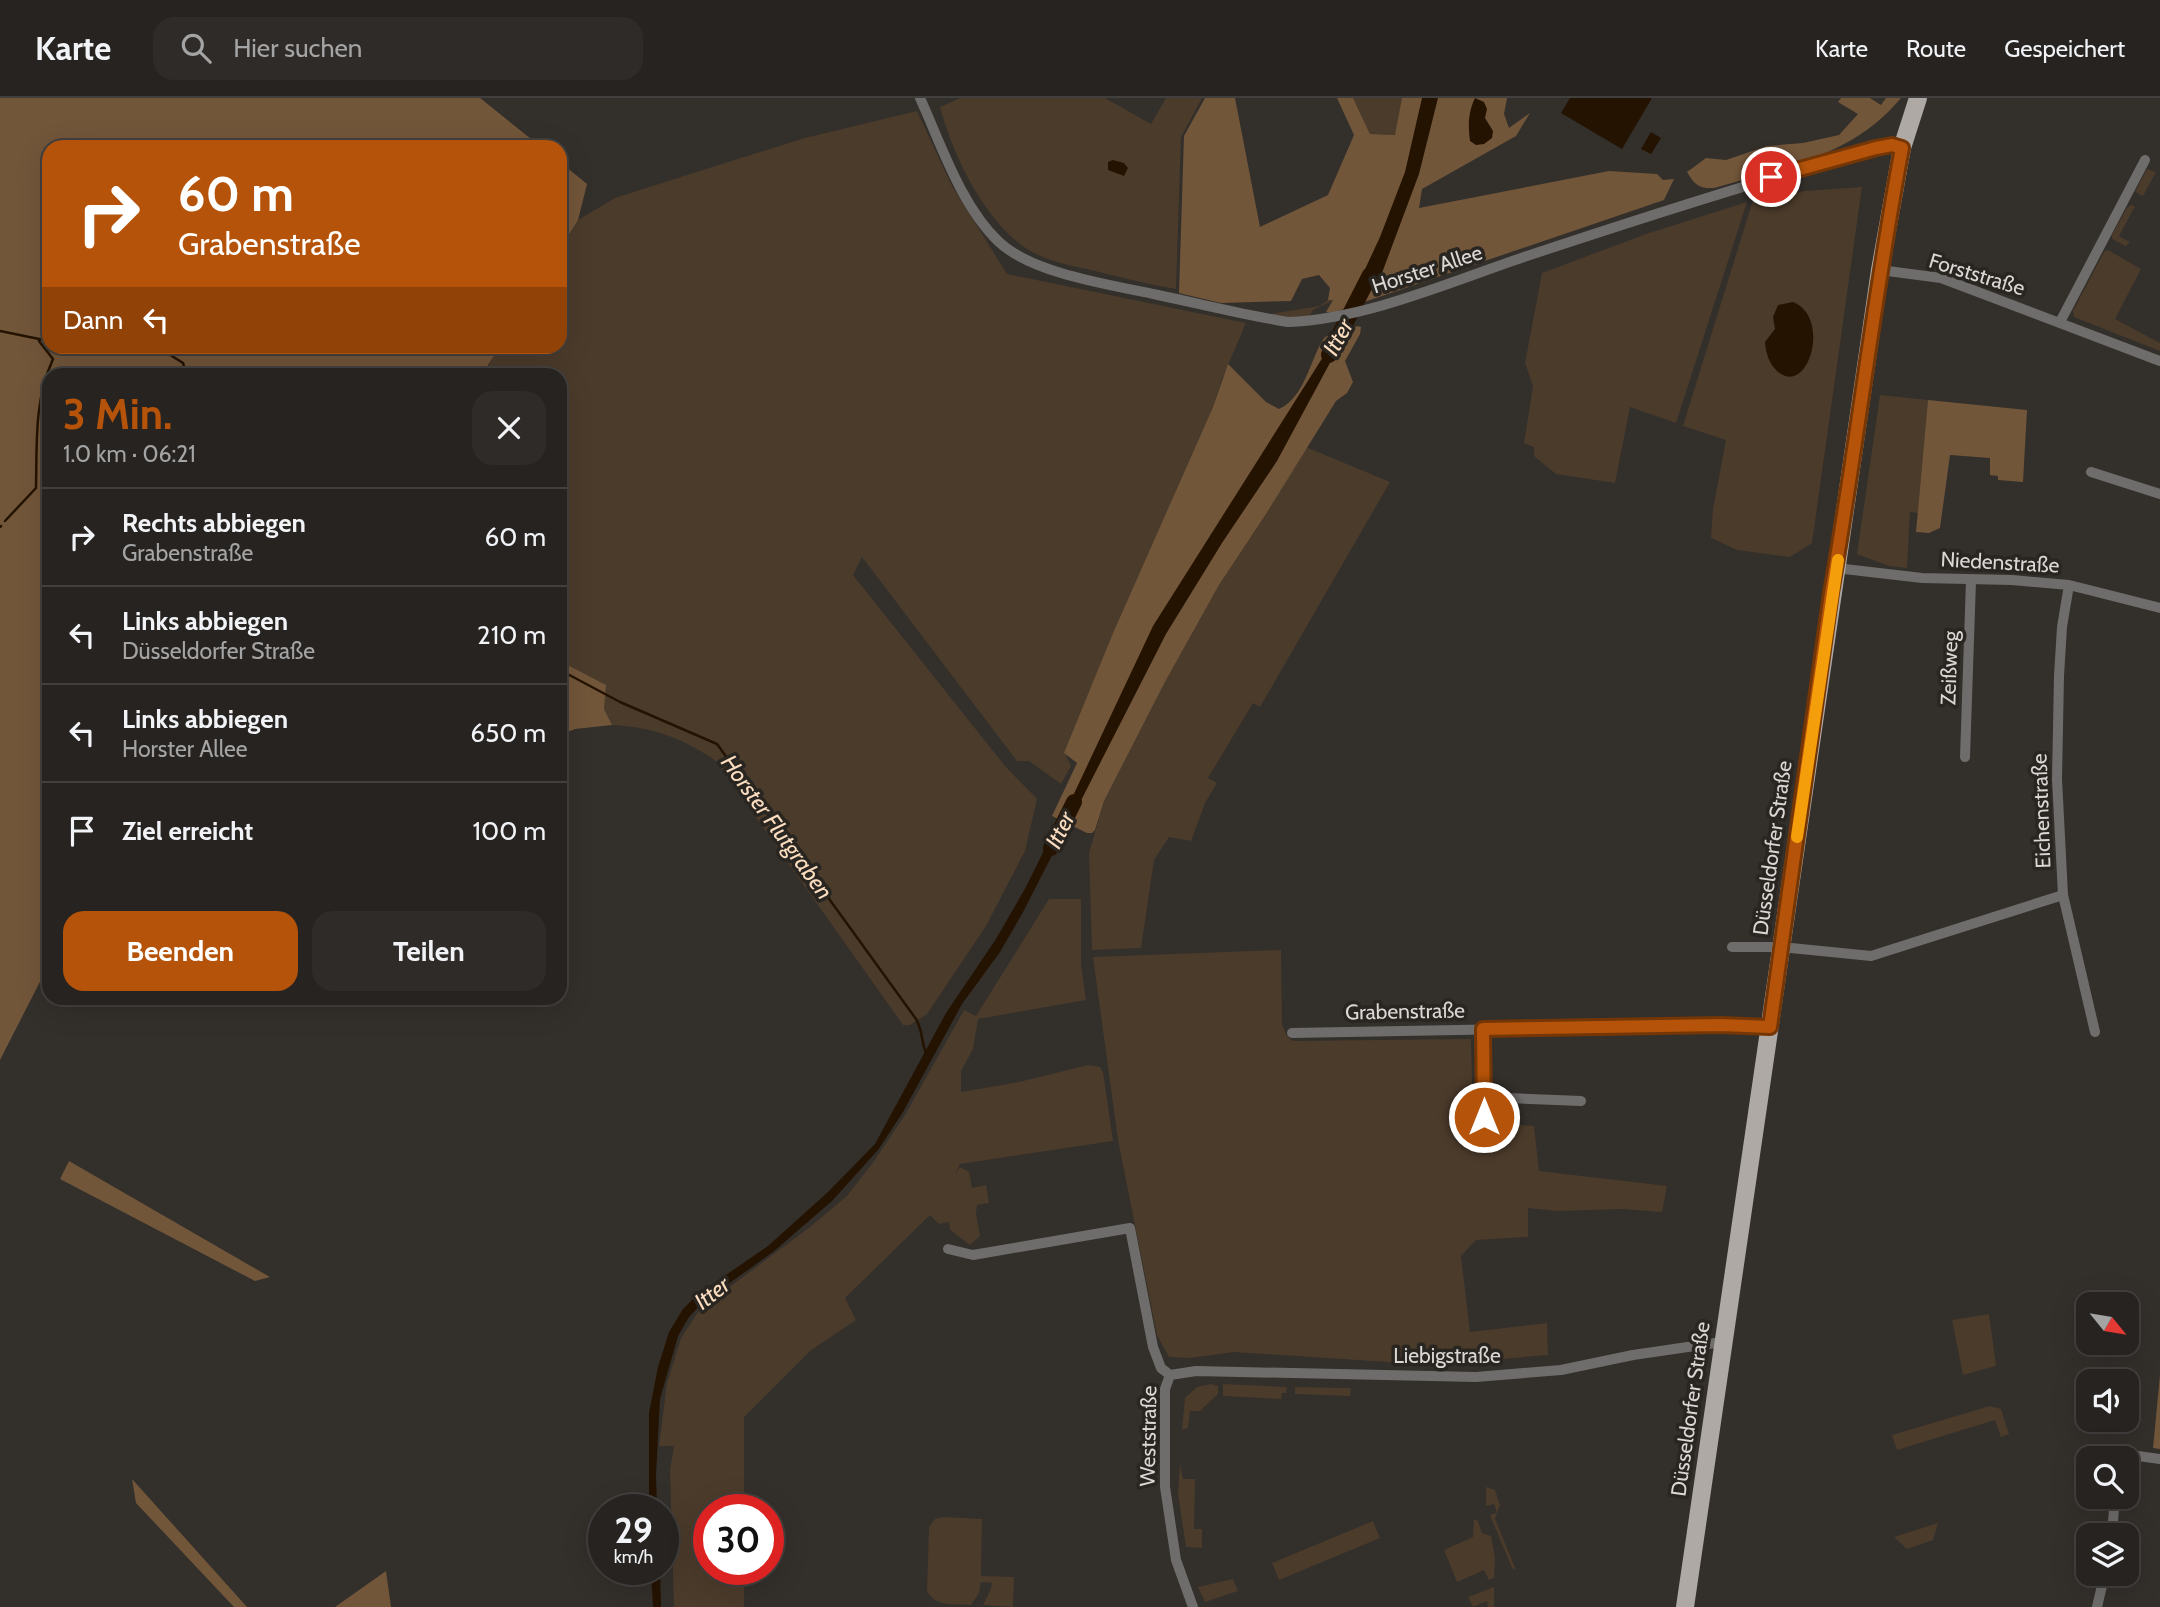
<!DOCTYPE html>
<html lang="de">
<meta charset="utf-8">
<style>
body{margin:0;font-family:Cabin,sans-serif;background:#2e2b29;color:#f1f3f6;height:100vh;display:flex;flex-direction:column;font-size:26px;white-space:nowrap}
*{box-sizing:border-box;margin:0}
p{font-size:23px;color:#a4a4a5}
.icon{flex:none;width:38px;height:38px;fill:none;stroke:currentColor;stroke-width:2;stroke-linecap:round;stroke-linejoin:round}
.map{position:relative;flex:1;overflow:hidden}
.sheet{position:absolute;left:42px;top:270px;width:525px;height:637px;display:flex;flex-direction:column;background:#262320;border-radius:21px;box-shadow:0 7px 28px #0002,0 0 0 2px #42403e}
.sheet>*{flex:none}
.top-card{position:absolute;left:42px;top:42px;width:525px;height:214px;border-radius:21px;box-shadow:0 7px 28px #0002,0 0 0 2px #42403e;background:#b45309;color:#fff;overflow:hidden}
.needle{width:46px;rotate:120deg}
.controls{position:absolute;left:2076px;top:1194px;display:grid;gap:14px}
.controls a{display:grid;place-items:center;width:63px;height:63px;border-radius:14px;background:#262320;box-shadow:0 7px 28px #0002,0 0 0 2px #42403e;font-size:35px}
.speed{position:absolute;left:588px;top:1396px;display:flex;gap:14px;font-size:35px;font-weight:700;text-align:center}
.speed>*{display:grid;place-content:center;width:91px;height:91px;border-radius:50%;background:#262320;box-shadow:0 7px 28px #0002,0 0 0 2px #42403e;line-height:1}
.speed small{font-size:18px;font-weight:400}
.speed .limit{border:10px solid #d22;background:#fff;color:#111}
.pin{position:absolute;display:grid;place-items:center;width:60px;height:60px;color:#fff;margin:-30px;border:4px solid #fff;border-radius:50%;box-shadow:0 2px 7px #0007}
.me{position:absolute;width:77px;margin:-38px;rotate:0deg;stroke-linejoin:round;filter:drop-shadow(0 0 5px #0008)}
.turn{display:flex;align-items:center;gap:24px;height:147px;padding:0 21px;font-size:32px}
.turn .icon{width:91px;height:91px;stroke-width:2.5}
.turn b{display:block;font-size:49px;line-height:60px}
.then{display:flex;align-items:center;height:66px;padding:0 21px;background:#0003;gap:14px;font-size:26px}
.round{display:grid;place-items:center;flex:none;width:74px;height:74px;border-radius:21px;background:#2e2b29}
.summary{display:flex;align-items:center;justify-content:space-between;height:119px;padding:0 21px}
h1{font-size:42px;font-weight:700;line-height:52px;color:#b45309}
.primary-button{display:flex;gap:14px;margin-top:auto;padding:14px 21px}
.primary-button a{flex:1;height:80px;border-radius:21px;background:#b45309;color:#fff;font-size:28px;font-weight:700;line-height:80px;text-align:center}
.primary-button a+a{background:#2e2b29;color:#f1f3f6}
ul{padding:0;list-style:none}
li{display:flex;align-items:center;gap:21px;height:98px;padding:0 21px;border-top:2px solid #42403e}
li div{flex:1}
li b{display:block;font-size:26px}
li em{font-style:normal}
header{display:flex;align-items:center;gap:42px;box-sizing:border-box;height:98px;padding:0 35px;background:#262320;border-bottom:2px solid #42403e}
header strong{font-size:33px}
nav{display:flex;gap:38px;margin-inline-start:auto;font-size:24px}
.search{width:490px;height:63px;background:#2e2b29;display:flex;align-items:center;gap:18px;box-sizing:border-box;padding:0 24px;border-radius:21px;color:#a4a4a5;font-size:26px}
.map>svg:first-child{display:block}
.green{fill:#4b3b2b}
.forest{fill:#72563a}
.water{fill:#251301}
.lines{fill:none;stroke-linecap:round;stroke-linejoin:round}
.stream{stroke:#251301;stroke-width:2.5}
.river{stroke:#251301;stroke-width:16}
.minor{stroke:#6f6d6b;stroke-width:10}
.primary{stroke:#aea9a5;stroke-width:18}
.route-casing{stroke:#753606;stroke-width:18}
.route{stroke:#b45309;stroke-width:12}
.slow{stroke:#f59e0b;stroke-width:12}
.labels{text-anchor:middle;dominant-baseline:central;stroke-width:7;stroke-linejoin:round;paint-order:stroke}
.street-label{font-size:21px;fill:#dad7d5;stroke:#292521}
.water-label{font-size:23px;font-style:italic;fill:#fbddc0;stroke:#292521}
</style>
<header>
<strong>Karte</strong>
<div class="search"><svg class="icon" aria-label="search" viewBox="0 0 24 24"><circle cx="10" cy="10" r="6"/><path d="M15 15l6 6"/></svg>Hier suchen</div>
<nav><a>Karte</a><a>Route</a><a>Gespeichert</a></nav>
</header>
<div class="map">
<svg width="2160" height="1509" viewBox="0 0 2160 1509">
<rect width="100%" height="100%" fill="#332f2b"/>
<path class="green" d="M960,0h145l46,26 15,-26h36l-21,39 -5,152c-29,-5 -57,-12 -85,-19 -19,-4 -39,-8 -57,-17 -47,-25 -81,-97 -94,-146z
M1353,0h49l-6,37 -26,-1z
M917,13l35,75 55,88 239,49 -24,56 -9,28 -100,226 -48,120 6,13 -10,18 -32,-23h-12l-155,-204 -9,18 152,191 32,33 -12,52 -39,75 -59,88 -17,11h-7l-187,-264c-33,-23 -64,-34 -104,-36l-8,-16 2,-24 -46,-24v-287h-77l17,-27 60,-1v-97l18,-29 37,-22 91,-29 99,-31z
M2147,71l9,3 -13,24 -8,-4z
M1862,89l-50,356 -22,14 -53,-7 -26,-12 2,-29 13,-69 -43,-14 70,-226 52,-9z
M1747,104l-71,221 -46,-16 -15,76 -59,-9 -22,-18v-9l-10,-4 9,-57 -8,-23 17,-90 104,-39z
M2131,107l4,1 -16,30 11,6 -4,4 -14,-7v-4l15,-27z
M2108,152l33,19 -26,50 45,24v8l-86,-34 -1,-6 31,-59z
M1328,202h6l-21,10 -4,7 -17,2 -22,-5 50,-8z
M1880,297l48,5 -10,113 -8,-1 -3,56 -18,-2 -32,-12z
M1306,349l84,35 -130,225 -7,-4 -45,75 9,5 -12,20 -14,38 -22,-4 -15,23 -13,88 -49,2 -3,-97 15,-52 61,-119 54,-97 47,-71z
M1049,801h32v65l5,36 -108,19 -5,30 -12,22v21l58,-10 69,-17 12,2 3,5 10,69 -153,23 -5,11 5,-8 9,5 3,16 14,-3 3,18 -12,2 -1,9 4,22 -10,9 -20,-15 -1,-8 -10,2 -9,-9 -85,83 11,22 -46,31 -66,66v93h-35v60h35v37h-70l-4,-137 4,-24h-15l8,-63 14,-45 19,-29 110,-82 37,-31 27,-35 31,-46 59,-105 12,6z
M1281,852l1,75 5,11 6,5 178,-2 2,82 61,5 5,45 128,15 -5,26 -39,-3 -66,2 -29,-3v29l-52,3 -15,16 9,76 77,-9 1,32 -114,10 -200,-13 -44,6 -21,-1 -12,-22 -39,-195 -25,-183z
M1989,1216l7,52 -33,9 -11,-55z
M1211,1286l7,2v8l-18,17h-10l-2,17 -6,2 3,-32 12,-11z
M1223,1286l64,3 -1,6h-4l-1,6 -58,-3z
M1295,1289l56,1 -1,8 -55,-2z
M1990,1308l11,3 8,25 -8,3 -6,-17 -98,30 -5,-15z
M1180,1366l3,15h12l-1,50h8v19l-16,-1 -8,-53z
M1486,1389l9,3 5,15 -5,14 21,51 -4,-2 -22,-53 7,-2 -3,-9 -8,2z
M944,1419l38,2 -1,57 33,1 -1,30 -30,-2 8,-16 1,-6 -11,-1 -2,11 -8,12c-18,-1 -37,2 -44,-15l2,-63 6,-8z
M1474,1421l4,2 4,12 9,3 4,22 -1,20 -5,2 -5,-10 -27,12 -13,-32 29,-13z
M1373,1423l7,17 -101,42 -7,-17z
M1938,1425l-5,17 -26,9 -13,-12z
M1233,1481l5,12 -33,11 -7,-15z
M1494,1489v20h-6l-1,-6 -14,6 -5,-10z"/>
<path class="forest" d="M0,0h480l61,49h-492v199l451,1 -18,27h-433v590l-49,96z
M1205,0h30l25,129 68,-32 26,-60 -17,-37h16l17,36 25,1 7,-37h105l-3,16 5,14 21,-15 -14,23 -94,53 -3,19 190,-37 48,3 6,6 11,-1 -10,21 -332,113 -6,-1 7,-12h-5l2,-12 -11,-13 -17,4 -11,22 -70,2 -42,-10 5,-157z
M1841,0h29l11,7 5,-7h15c-49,59 -117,69 -187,90 -15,1 -20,-4 -27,-16l19,-14 20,2 41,-14 36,-3 36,-8 19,-21 -20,-12z
M560,64l27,22 -9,36 -18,29z
M1358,228l3,1 -1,7 -15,27 8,21 -6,11 -11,8 -70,113 -47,71 -54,97 -61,119 -9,29 -3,3h-5l-35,-17 25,-53 -13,-10 49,-120 100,-226 15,-43 38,38 13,7c27,-12 31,-52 46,-72z
M1928,302l99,10 -4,72 -25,-2v-4l-8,-1v-17l-40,-3 -10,73 -11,5 -13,-1z
M560,563l46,24 -2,24 8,16 -37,4 -15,6z
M69,1063l201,116 -15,4 -195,-102z
M2160,1277v74l-7,-1z
M132,1381l115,128h-13l-98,-104z
M386,1473l5,36h-56z"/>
<path class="water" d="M1422,0h16l-19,76 -43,115 -23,6 27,-58 25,-65z
M1475,0l9,4 3,7 -2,9 8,13 -1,7 -8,6 -8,1 -6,-4c-2,-16 -2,-28 5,-43z
M1570,0h82l-30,51 -61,-36z
M1651,34l10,6 -10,16 -10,-5z
M1113,62l11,3 4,5 -4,8 -16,-6v-8z
M1793,204c39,15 15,97 -16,69 -8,-8 -11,-17 -12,-29l10,-13 -2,-12 5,-12z
M1345,237l-68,126 -55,82 -56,91 -96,188 -7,-5 90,-191 182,-288z
M1056,728l9,4 -43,84 -22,38 -38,52 -59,108 -25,38 -46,51 -59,51 -70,50 -14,15 -11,19 -18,63 -4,76 1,35h-8v-97l9,-46 11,-35 14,-23 14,-14 71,-49 60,-54 47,-48 71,-131 50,-74 30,-52z
M651,1472h9l1,37h-8z"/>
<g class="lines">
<path class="stream" d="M0,233l49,10
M156,248l27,17 3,11
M5,423l31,-33c1,-45 -2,-87 17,-129l-14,-18
M0,429l1,-1
M560,572l60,32 97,42 199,275c7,12 5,22 10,34"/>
<path class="river" d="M1329,257l41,-80
M1051,750l23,-46"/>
<path class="minor" d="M920,0c21,46 41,108 79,144 34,32 113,43 159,53 43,9 86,20 130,27 78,-3 162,-40 236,-65 117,-39 233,-76 352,-109l16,-3 10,3
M1880,172l61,8 219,83
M2060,224l85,-162
M2091,374l69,22
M1836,470l86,10 90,2 57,5 91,23
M2069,487l-7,42 -3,49 -2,103 6,116 32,137
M1965,659l6,-176
M1732,849h49l90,9 192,-61
M1483,931l1,88
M1292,935l429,-8 49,2
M1484,999l97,4
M948,1151l25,6 157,-27 23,119 8,21 9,7
M1170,1277l26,-4 280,6 85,-7 72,-15 89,-13
M1170,1277l-5,14v98l11,73 17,47
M2123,1360l8,-3 29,4
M2112,1437l3,-39
M2097,1509l8,-34"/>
<path class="primary" d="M1685,1509l195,-1337 22,-122 16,-50"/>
</g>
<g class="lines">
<defs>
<path id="route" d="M1484,1019l-1,-88 238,-4 49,2 61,-434c26,-148 43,-298 71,-445l-10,-3 -16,3 -105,29"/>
</defs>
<use href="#route" class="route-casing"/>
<use href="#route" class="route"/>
<path class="slow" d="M1797,739l41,-277"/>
</g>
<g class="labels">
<g class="street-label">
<text transform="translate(1427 171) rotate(-18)">Horster Allee</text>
<text transform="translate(1977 176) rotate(17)">Forststraße</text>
<text transform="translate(2000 464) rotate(3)">Niedenstraße</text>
<text transform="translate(1949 570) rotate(-88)">Zeißweg</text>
<text transform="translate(2041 713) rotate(-92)">Eichenstraße</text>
<text transform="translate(1772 750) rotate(-82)">Düsseldorfer Straße</text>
<text transform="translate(1405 913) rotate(-1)">Grabenstraße</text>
<text x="1447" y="1257">Liebigstraße</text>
<text transform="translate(1690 1311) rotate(-82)">Düsseldorfer Straße</text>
<text transform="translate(1148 1338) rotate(-89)">Weststraße</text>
</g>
<g class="water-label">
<text transform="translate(1338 239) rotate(-61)">Itter</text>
<text transform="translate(777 729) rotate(54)">Horster Flutgraben</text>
<text transform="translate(1060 732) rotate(-64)">Itter</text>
<text transform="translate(712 1195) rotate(-38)">Itter</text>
</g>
</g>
</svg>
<div class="controls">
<a><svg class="needle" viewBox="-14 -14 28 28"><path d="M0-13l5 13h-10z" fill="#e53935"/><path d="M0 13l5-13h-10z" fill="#a4a4a5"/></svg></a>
<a><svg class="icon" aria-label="sound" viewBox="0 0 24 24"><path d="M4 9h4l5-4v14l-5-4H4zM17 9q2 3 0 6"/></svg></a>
<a><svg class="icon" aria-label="search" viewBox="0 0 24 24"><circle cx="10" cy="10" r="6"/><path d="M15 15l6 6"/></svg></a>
<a><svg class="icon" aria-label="layers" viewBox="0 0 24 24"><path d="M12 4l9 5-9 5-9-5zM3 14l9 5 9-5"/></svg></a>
</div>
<div class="speed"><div>29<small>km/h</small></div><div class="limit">30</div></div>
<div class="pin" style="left:1771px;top:79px;background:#d93025"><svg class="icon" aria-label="arrive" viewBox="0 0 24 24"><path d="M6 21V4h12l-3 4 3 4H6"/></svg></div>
<svg class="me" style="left:1484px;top:1019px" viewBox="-20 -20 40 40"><circle r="17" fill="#b45309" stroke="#fff" stroke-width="3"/><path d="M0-11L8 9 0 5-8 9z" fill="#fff"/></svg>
<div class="top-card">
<div class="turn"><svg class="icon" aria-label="right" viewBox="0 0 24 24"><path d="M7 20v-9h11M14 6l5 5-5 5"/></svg><div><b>60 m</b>Grabenstraße</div></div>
<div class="then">Dann<svg class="icon" aria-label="left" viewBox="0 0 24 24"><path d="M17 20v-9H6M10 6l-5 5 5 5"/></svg></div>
</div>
<section class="sheet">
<div class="summary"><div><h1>3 Min.</h1><p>1.0 km · 06:21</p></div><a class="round"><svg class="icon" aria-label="close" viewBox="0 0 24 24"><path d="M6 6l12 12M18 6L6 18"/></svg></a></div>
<ul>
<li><svg class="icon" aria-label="right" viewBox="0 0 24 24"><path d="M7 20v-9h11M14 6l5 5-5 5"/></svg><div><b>Rechts abbiegen</b><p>Grabenstraße</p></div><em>60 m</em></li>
<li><svg class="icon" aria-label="left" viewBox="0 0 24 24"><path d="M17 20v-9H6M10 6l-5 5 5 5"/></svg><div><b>Links abbiegen</b><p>Düsseldorfer Straße</p></div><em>210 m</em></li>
<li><svg class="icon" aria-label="left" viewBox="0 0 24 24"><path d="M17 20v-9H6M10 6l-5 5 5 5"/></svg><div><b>Links abbiegen</b><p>Horster Allee</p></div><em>650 m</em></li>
<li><svg class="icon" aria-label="arrive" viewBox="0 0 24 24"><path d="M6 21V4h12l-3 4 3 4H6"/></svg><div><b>Ziel erreicht</b></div><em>100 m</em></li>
</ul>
<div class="primary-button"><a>Beenden</a><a>Teilen</a></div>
</section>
</div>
